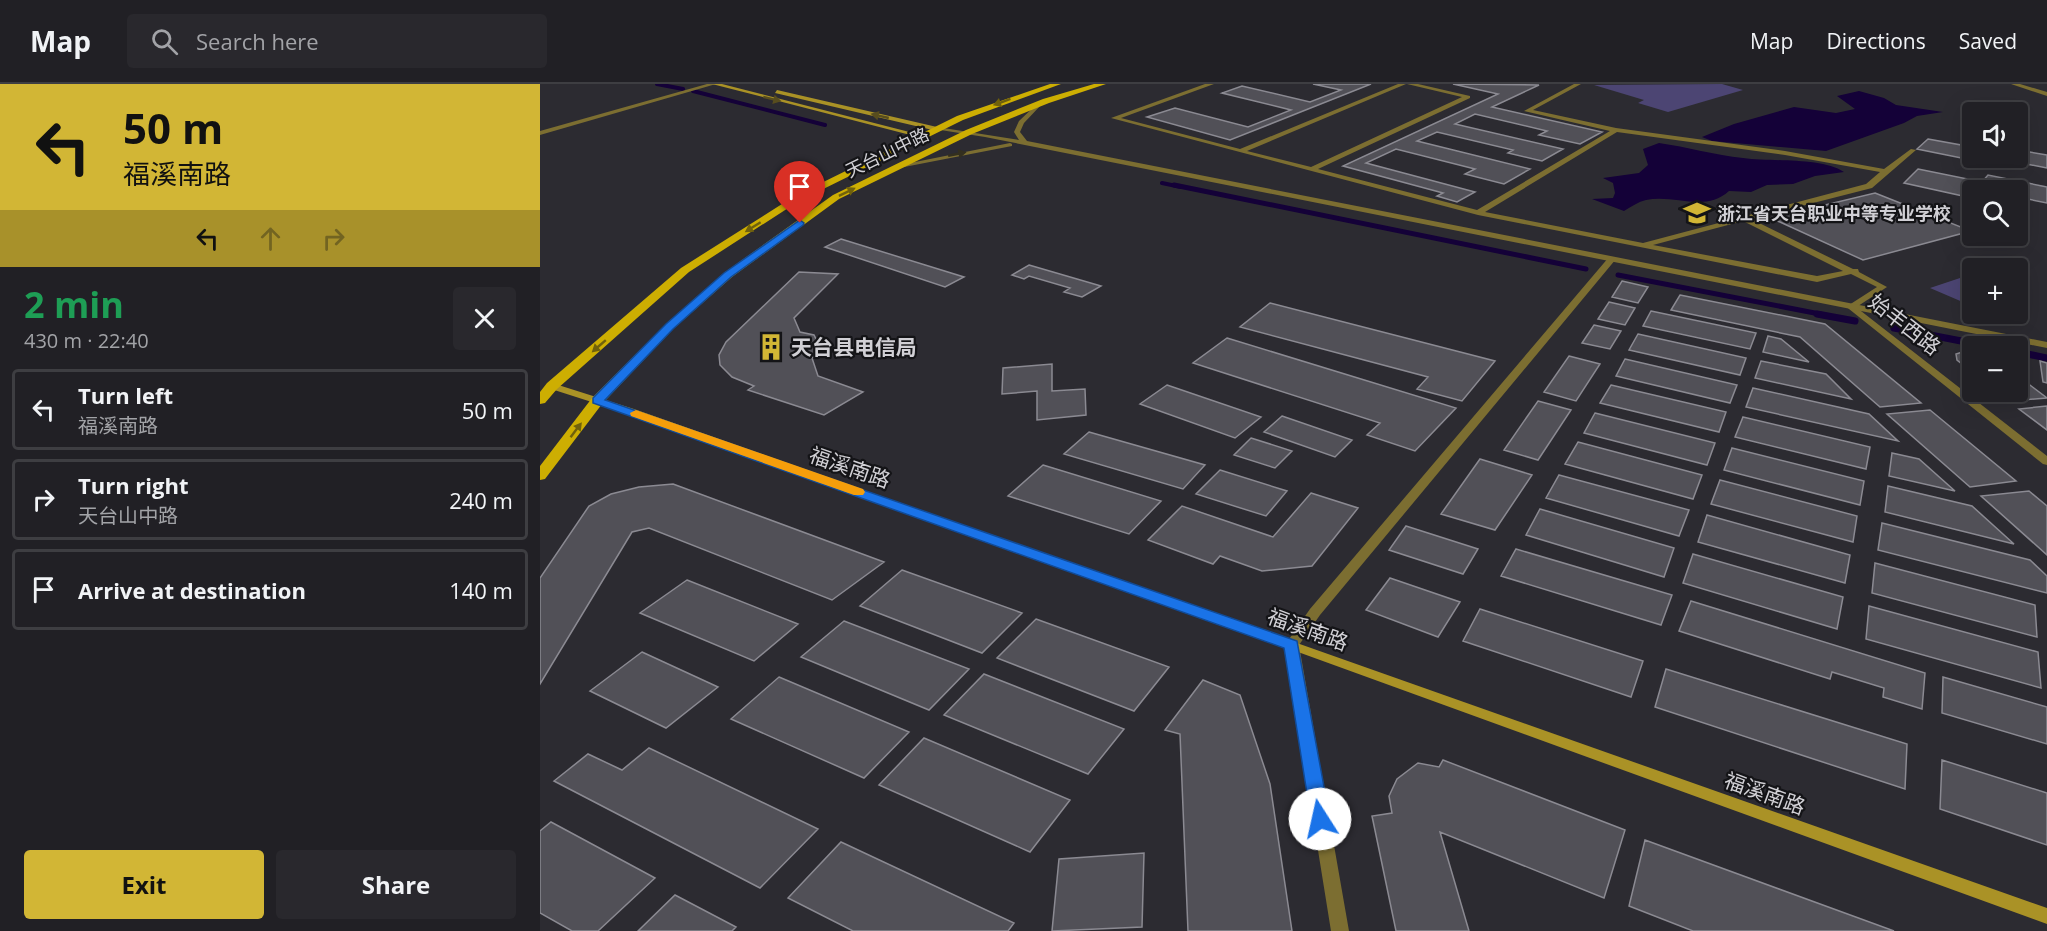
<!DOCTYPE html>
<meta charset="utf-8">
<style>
body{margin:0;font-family:"Open Sans","Noto Sans SC",sans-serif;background:#29282d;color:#f1f3f6;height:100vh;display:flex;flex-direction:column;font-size:22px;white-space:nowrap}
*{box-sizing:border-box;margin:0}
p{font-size:20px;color:#a2a3a7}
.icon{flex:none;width:33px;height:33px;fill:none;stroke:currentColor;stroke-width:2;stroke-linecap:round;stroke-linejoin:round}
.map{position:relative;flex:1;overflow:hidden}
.sheet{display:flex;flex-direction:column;background:#212025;width:540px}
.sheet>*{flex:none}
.hud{background:#d2b635;color:#111;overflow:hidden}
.controls{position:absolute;left:1422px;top:18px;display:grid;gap:12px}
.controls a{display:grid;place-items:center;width:66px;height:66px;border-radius:6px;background:#212025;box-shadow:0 6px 24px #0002,0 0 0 2px #3e3e42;font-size:30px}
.pin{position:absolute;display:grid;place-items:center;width:51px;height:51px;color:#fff;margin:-62px -26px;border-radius:50% 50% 50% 0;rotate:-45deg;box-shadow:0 0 6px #0007}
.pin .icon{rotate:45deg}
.me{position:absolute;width:66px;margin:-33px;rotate:350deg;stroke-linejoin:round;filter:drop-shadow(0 0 4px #0008)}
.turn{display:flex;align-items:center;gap:21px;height:126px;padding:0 24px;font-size:27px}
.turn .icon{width:78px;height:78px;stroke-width:2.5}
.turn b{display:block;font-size:42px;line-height:51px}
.lanes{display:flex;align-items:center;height:57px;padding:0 24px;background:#0003;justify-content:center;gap:30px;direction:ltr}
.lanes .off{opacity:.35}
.round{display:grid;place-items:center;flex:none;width:63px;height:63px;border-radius:6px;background:#29282d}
.head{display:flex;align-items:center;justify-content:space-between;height:102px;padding:0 24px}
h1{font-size:36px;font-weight:700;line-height:45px;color:#1e9e55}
.action{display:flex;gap:12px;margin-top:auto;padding:12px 24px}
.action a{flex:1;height:69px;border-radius:6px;background:#d2b635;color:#111;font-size:24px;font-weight:700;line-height:69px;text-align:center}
.action a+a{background:#29282d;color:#f1f3f6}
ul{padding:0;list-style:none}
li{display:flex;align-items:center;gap:18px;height:81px;margin:0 12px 9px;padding:0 12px;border:3px solid #3e3e42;border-radius:6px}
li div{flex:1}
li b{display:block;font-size:22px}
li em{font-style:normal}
header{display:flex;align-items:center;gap:36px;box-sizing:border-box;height:84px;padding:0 30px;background:#212025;border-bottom:2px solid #3e3e42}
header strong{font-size:28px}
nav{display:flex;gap:33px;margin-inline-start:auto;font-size:21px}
.search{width:420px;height:54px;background:#29282d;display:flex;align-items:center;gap:15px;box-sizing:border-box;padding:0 21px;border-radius:6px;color:#a2a3a7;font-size:22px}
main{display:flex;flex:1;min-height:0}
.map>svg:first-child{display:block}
.green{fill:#4c4573}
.water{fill:#140138}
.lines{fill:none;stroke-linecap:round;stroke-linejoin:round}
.stream-far2{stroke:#140138;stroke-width:4}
.stream-far1{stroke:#140138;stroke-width:5}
.stream{stroke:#140138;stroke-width:7}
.building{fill:#515057;stroke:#8b8a92;stroke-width:1.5}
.service{fill:#7c6e31;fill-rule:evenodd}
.pedestrian{fill:#7c6e31;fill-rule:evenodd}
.minor{fill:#7c6e31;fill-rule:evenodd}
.tertiary{fill:#7c6e31;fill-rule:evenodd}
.secondary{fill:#aa9226;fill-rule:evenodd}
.primary{fill:#cdae02;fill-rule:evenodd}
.oneway{fill:#584d1e}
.oneway2{fill:#70610c}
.oneway3{fill:#332f1f}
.route{fill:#1a73e8;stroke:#114b97;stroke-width:1.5}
.slow{fill:#f59e0b}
.labels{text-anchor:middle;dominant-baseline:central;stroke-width:4.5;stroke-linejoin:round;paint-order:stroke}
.far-street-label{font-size:18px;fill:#d1d0d5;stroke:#141417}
.far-poi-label{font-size:18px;font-weight:bold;fill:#d1d0d5;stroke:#141417;text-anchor:start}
.street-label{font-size:21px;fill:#d1d0d5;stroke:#141417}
.poi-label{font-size:21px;font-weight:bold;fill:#d1d0d5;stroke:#141417;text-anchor:start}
</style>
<header>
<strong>Map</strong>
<div class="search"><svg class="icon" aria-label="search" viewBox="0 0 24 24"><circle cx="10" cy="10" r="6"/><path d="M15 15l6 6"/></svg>Search here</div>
<nav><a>Map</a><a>Directions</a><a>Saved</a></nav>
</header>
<main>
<section class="sheet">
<div class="hud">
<div class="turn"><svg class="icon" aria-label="left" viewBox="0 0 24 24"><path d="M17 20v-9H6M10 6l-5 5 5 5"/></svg><div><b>50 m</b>福溪南路</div></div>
<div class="lanes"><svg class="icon" aria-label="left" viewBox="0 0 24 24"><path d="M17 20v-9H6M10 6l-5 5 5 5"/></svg><svg class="icon off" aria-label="ahead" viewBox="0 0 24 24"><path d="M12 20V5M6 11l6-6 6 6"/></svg><svg class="icon off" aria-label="right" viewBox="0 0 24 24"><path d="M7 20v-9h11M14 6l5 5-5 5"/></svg></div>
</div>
<div class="head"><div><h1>2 min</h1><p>430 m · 22:40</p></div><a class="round"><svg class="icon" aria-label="close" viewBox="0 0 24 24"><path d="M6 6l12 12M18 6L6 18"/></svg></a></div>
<ul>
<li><svg class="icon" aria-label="left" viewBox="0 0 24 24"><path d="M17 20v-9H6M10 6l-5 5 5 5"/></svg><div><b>Turn left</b><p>福溪南路</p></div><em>50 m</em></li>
<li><svg class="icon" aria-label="right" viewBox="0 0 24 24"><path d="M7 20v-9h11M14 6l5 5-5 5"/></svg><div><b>Turn right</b><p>天台山中路</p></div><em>240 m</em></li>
<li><svg class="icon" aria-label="arrive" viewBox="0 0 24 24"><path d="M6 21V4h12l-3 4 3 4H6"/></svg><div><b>Arrive at destination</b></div><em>140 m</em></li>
</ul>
<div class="action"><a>Exit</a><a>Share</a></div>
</section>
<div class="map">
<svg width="1507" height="847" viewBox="0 0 1507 847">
<rect width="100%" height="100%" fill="#2c2b31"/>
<path class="green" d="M1182,0l21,6 -75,22 -30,-9 6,-3 -50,-15z
M1432,190v32l-42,-18z"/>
<path class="water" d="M1319,7l25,7 12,7 47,7 -26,4 -13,7 -78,28 -114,-10 -10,-4 32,-13 60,-17 42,6 19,-4 -18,-13z
M1119,59c28,4 56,12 84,15 29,4 78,-1 101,14l-29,4 -22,8 -26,1 -16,7 -22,-1c-24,22 -54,3 -83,9 -8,2 -14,6 -22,11l-32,-12 21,-1 2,-5 -2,-10 -10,-5 36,-5 9,-8 -5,-16z"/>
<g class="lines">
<path class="stream-far2" d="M117,0l26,5
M153,7l132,34
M622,99l19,4"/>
<path class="stream-far1" d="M634,101l412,84
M1078,191l207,40"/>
<path class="stream" d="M1277,230l38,7
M1354,244l93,18
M1478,268l29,6"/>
</g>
<path class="building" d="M773,0h58l-141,56 -83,-23 28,-9 73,19 43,-17 -69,-17 20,-7 68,16 31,-12z
M913,0l86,1 -47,22 110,25 -22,12 -41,-9 8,-4 -72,-17 -20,10 108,25 -21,12 -34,-8 5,-3 -76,-18 -20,9 113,28 -26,15 -39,-10 10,-5 -79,-20 -30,14 109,29 -18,10 -20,-6 6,-3 -100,-27 155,-72z
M1388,55l44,8v11h46v-8l29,5v13l-46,-9 -5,6 -79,-16z
M1378,85l64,13 6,-7 59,12v16l-29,-6v-7h-46v8l-68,-15z
M1335,109l96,38 -108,29 -92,-42z
M301,155l123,38 -19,10 -120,-40z
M489,181l72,21 -19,11 -18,-5 6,-4 -41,-12 -5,3 -12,-4z
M259,188l39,2 -44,44 6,14 14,3 8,16 -10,7 6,18 45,16 -39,23 -76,-25 6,-4 -22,-9 -12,-12 -1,-10 7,-13z
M1082,197l26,6 -10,16 -26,-6z
M1140,211l145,29 96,79 -41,4 -80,-70 -129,-27z
M1069,218l26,6 -10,17 -27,-6z
M730,219l225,58 -33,40 -45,-12 11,-12 -188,-50z
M1111,227l105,22 -6,16 -107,-23z
M1054,241l27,6 -11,18 -28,-6z
M1098,250l108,24 -6,17 -111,-25z
M1228,252l13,3 28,23 -46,-10z
M687,254l229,70 -41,43 -48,-16 13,-12 -187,-60z
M1432,265v23l-15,-12 -1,-6z
M1029,272l31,8 -24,37 -32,-9z
M1478,272l8,2 2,15 -10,-3z
M1085,275l112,26 -7,18 -114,-27z
M1221,277l65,13 25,25 -96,-21z
M1500,277l7,2v20l-4,-1z
M512,280v27l33,-2 1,26 -49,5v-29l-35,3 1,-26z
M1478,292l29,22 -37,3 -12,-9h20z
M627,301l94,32 -26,21 -95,-34z
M1071,301l115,27 -7,20 -119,-29z
M1213,304l116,26 29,27 -152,-34z
M998,317l33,9 -33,50 -34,-10z
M1507,322v24l-28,-21z
M1390,326l86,71 -46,6 -83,-73z
M1055,329l120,30 -8,22 -123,-32z
M742,332l70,24 -17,17 -71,-25z
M1203,333l127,30 -4,22 -131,-32z
M549,348l116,33 -22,24 -119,-35z
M711,354l41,13 -17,17 -41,-13z
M1038,358l124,33 -9,24 -128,-35z
M1192,364l132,33 -4,24 -136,-35z
M1352,369l27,6 36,32 -66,-15z
M940,375l52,16 -37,55 -54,-16z
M503,381l118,36 -32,33 -121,-38z
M680,386l67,21 -21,25 -70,-22z
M1019,391l130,35 -10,26 -133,-38z
M1180,396l137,36 -4,26 -142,-38z
M133,400l211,78 -52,38 -183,-72 -17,4 -92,152v-106l49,-72 22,-12 28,-7z
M1348,402l84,20 42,38 -129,-32z
M1489,407l18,15v49l-66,-59z
M771,409l47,15 -46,58 -50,5 -42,-15 -7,8 -65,-24 34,-34 91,31z
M1000,425l134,39 -10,29 -138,-42z
M1167,431l143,40 -5,28 -147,-41z
M1342,439l148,37 17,16v17l-169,-43z
M866,442l72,23 -15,25 -74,-24z
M976,465l156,46 -11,30 -160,-49z
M1153,470l150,43 -6,32 -154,-46z
M1335,479l160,42 2,32 -165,-44z
M362,486l120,43 -40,40 -122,-47z
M850,494l70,24 -22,35 -72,-27z
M147,496l111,44 -44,37 -114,-48z
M1151,517l234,72 -3,36 -39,-12 1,-9 -52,-16 -2,7 -151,-48z
M1329,522l169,46 3,36 -175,-49z
M940,525l163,52 -12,36 -168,-56z
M496,535l133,48 -35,44 -137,-53z
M304,537l125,48 -40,41 -128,-53z
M102,568l76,35 -52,41 -76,-37z
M1126,585l241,75 -2,45 -250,-82z
M444,590l140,55 -36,45 -144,-59z
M239,593l130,55 -45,46 -133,-59z
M1403,593l104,30v37l-105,-31z
M663,596l37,15 30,89 22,147h-104l-8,-197 -15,-4z
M384,654l146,62 -40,52 -151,-67z
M109,664l169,81 -58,59 -206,-107 34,-27 34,16z
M903,676l182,70 -21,68 -164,-66 29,99h-73l-24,-115 20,-3 -3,-17 8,-17 21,-16 21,4z
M1402,676l105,33v52l-107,-36z
M11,738l104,56 -57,53h-26l-32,-18v-82z
M1105,756l249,91h-201l-64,-25z
M301,758l173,81 -6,8h-155l-65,-33z
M604,769l-2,74 -90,4 7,-72z
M135,811l61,32 -4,4h-94z"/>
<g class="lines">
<path class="service" d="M167,0h9l-176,51v-4z
M665,0h9l-93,34 119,31 158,-65h8l-159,67 64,16 151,-70 -55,-13h11l52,12v2l-152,71 159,41 133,-79 -86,-20 50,-27h7l-48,26 83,18 169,23 99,18 27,-20 5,1 -44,38 -121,31 102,50h5l1,3 28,15 -35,23 -5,-3 2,-2 28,-18 -26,-13 -34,8 -339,-67 -367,-97zM1077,48l168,23 95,17 -14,12 -223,59 -158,-31zM1203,137l100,50 -26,5 -164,-31z"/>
<path class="pedestrian" d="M1471,0h9l27,8v4z"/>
<path class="minor" d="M1069,173l7,2 -296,356 -21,30 50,286h-18l-46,-286 25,-36z
M1312,220l195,152v9l-4,-1 -194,-155 -2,-2z"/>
<path class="tertiary" d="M498,19l3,2 -17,18 -4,9 7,9 1020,201v6l-1062,-211 -51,-8 3,-2 82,13 -5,-8 5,-11z
M470,59l2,1v2l-113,22 -4,-2z"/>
<path class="secondary" d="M172,0h10l203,52 -3,2z
M237,6l160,37 3,2 -3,2 -162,-38z
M12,299l82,26 1413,499v16l-760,-276 -661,-235 -78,-25v-4z"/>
<path class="primary" d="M510,0h11l-98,36 -164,81 -110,71 -132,117 -12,14 -5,1v-12l7,-9 134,-115 112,-71 164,-81z
M554,0h12l-57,19 -77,31 -133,65 -107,78 -59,52 -71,75 -57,75 -5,1v-14l52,-68 73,-73 59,-52 109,-78 133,-65 77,-31z"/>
</g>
<defs><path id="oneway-solid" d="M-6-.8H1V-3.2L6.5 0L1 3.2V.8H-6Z" transform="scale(1.5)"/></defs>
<g class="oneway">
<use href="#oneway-solid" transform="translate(232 15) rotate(14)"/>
<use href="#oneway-solid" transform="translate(340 32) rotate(-167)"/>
</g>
<g class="oneway2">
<use href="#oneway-solid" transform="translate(462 18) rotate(160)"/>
<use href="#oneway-solid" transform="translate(307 108) rotate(-26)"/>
<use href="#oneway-solid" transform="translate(213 143) rotate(148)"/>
<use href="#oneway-solid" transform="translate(59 262) rotate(139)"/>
<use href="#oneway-solid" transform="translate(36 346) rotate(-53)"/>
</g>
<use class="oneway3" href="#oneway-solid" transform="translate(417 70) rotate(-11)"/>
<path class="route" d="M260,136l4,3 -1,2 -72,52 -58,52 -68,71 692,241 33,178 -3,6 -7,2 -6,-2 -3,-6 -27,-171 -691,-245v-5l73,-74 58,-51z"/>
<path class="slow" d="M96,326l227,79 2,3 -2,3h-9l-223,-79 -1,-3z"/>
<defs>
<symbol id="school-bare" viewBox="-9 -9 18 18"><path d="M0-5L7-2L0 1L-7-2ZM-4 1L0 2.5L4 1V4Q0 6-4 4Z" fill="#d2b635" stroke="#141417" stroke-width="2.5" paint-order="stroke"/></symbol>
<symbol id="building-bare" viewBox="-9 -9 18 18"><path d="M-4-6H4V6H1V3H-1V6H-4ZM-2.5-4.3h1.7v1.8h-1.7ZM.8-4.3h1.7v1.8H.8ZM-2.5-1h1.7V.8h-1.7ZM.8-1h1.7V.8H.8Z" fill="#d2b635" stroke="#141417" stroke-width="2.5" paint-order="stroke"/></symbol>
</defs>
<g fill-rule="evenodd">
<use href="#school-bare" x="1138" y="110" width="38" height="38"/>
<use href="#building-bare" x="212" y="244" width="38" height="38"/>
</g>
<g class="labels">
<g class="far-street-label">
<text transform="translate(347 68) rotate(-26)">天台山中路</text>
</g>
<g class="far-poi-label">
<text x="1177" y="129">浙江省天台职业中等专业学校</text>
</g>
<g class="street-label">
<text transform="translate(1365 240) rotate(38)">始丰西路</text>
<text transform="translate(310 383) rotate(19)">福溪南路</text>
<text transform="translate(768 545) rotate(20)">福溪南路</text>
<text transform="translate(1225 709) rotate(20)">福溪南路</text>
</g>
<g class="poi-label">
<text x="251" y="263">天台县电信局</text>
</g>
</g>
</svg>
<div class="controls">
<a><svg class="icon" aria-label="sound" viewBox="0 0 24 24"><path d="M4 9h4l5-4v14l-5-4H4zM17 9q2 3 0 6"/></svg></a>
<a><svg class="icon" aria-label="search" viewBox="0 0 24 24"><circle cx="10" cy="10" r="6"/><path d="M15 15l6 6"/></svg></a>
<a>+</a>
<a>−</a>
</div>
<div class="pin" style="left:260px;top:139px;background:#d93025"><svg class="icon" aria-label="arrive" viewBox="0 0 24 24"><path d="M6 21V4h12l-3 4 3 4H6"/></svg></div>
<svg class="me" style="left:780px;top:735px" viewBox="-20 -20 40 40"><circle r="19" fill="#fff"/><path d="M0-13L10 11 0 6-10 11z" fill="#1a73e8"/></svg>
</div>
</main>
